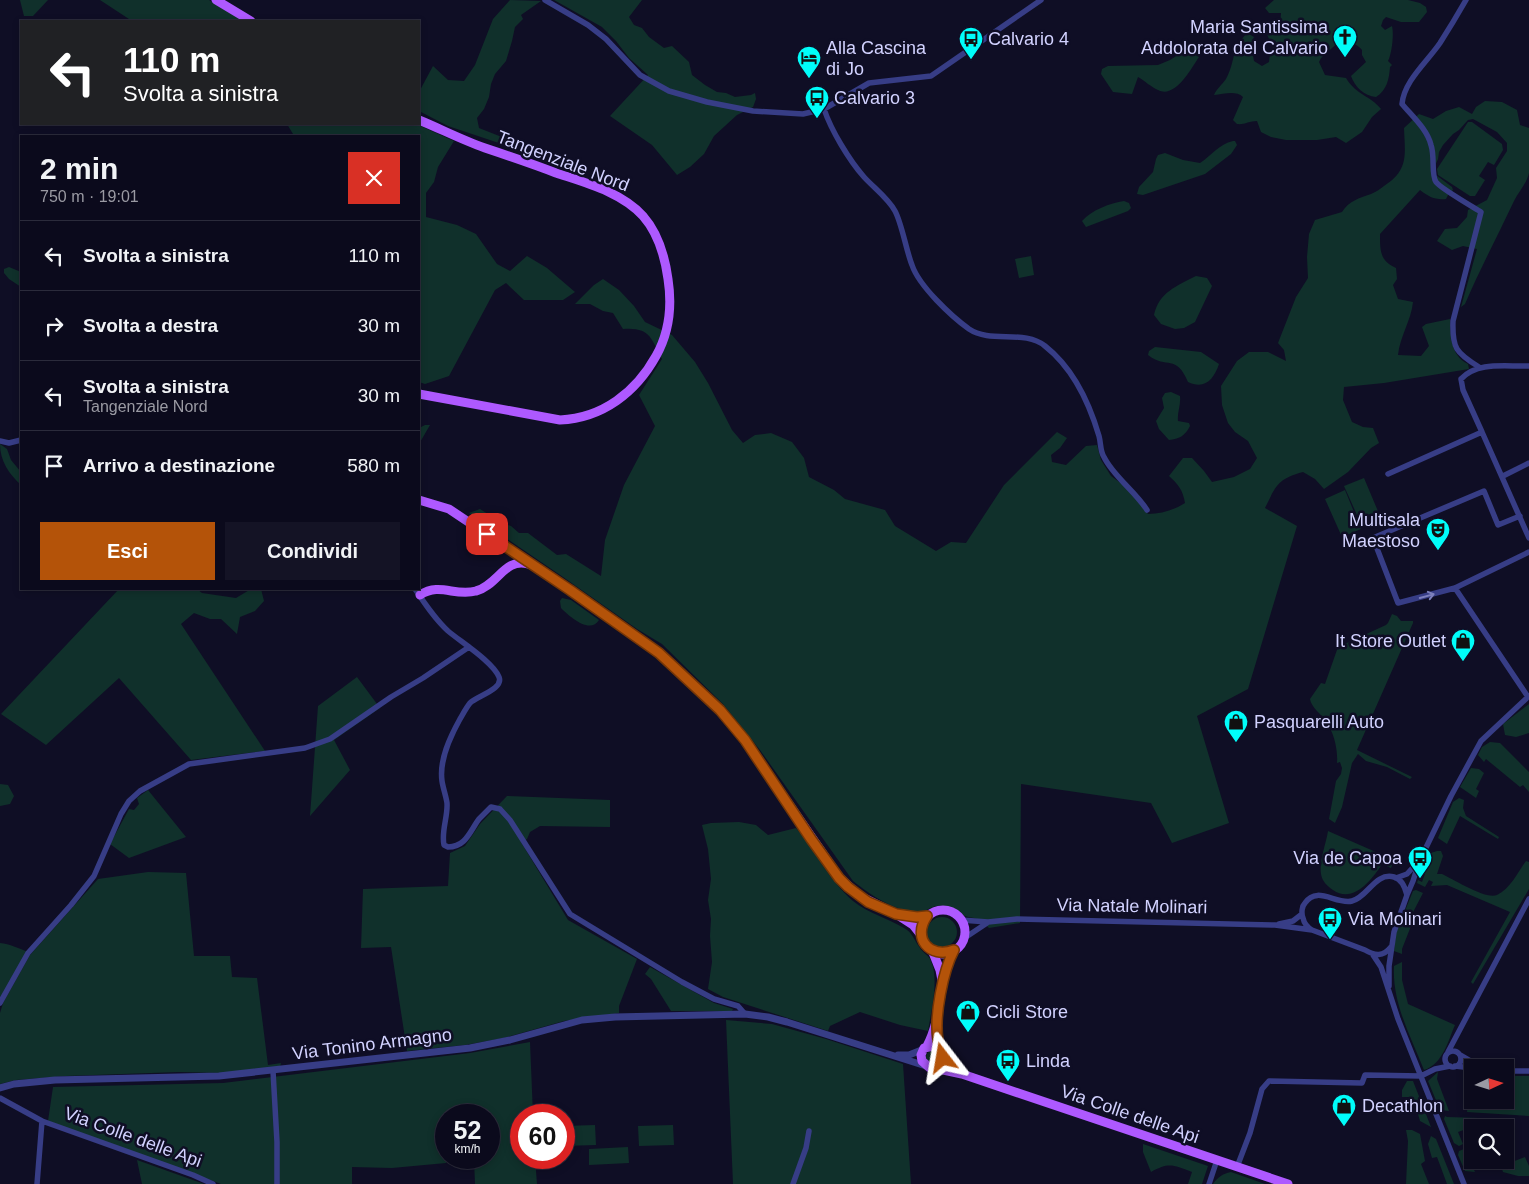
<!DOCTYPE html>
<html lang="it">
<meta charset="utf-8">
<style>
body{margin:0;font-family:Arial,sans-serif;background:#141325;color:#f1f3f6;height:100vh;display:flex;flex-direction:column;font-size:19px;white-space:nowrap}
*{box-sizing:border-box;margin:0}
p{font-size:16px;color:#9a9aa3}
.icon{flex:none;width:28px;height:28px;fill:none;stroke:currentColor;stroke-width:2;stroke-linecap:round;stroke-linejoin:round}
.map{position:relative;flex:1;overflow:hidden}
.sheet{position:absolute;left:20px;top:135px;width:400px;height:455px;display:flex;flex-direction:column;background:#0b0a1c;border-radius:0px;box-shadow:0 2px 8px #0003,0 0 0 1px #2b2b3b}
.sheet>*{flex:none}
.guide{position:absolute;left:20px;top:20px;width:400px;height:105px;border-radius:0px;box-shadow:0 2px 8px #0003,0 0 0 1px #2b2b3b;background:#202124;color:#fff;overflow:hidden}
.needle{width:32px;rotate:86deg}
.tools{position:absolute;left:1464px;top:1059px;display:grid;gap:10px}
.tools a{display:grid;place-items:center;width:50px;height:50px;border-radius:0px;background:#0b0a1c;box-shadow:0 2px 8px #0003,0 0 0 1px #2b2b3b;font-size:25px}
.speed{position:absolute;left:435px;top:1104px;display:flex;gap:10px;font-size:25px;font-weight:700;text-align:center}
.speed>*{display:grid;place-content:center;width:65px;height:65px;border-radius:50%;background:#0b0a1c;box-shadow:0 2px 8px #0003,0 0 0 1px #2b2b3b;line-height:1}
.speed small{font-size:12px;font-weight:400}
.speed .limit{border:8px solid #d22;background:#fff;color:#111}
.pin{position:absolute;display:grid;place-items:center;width:42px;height:42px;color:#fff;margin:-21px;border-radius:10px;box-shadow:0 2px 8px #0006}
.me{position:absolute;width:55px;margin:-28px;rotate:346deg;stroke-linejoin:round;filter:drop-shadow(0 0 4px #0008)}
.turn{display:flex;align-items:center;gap:18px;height:105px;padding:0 20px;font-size:22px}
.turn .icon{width:65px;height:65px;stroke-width:2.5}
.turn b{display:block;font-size:35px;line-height:42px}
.round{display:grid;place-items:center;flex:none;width:52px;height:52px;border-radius:0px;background:#141325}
.summary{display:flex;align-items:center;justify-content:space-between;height:85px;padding:0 20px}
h1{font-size:30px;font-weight:700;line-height:38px}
.action{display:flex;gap:10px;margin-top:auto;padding:10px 20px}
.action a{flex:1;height:58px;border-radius:0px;background:#b45309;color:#fff;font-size:20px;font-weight:700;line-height:58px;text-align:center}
.action a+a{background:#141325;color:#f1f3f6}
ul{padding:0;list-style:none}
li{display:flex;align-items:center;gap:15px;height:70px;padding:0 20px;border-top:1px solid #2b2b3b}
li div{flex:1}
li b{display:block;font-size:19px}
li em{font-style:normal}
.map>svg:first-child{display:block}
.green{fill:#10302b}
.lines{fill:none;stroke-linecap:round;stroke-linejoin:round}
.minor{stroke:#373d86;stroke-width:5.5}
.tertiary{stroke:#373d86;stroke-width:7}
.primary{stroke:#ae59ff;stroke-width:9}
.oneway{stroke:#7d80bc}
.route-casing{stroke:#753606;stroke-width:12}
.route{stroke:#b45309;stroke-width:9}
.labels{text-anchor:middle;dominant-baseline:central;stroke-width:5;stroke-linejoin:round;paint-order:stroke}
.poi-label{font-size:18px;fill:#d2d2ff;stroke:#0f0e25;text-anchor:start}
.street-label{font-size:18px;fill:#d2d2ff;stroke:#0f0e25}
</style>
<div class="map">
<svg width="1529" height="1184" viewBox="0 0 1529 1184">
<rect width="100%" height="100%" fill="#0f0e25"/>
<path class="green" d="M20,0h28l-15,16h-9z
M100,0h109l35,21h-112z
M510,0l31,1 -20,14 2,4 -8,8 -3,14 -6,20 -11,13 -4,10 -2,13 -5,12 -7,9 2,10 38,15 9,9 -78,-26 -29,-15v-19l14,-26 15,14 16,1 11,-16 18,-46z
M554,0h88l-13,17 5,8 8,3 7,9 15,11 8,-2 17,16 3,13 13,10 12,7 9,1 9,4 16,-2 4,-2 1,6 -3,8 -16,8 -23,21 -10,18 -14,13 -13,8 -25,-30 -42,-29 38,-41 -19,-17 -13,-17 -14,-14z
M1274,0h134l12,3 6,4 1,5 -8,10h-18l-15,-5 -3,3 -2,6 4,4 7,-4c2,8 0,27 -4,35l4,4 -2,2c-1,12 -3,23 -14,30 -12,-1 -21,-10 -25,-21l15,-14 -4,-7v-5c-4,-5 -11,-8 -17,-6l-3,-5 -21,19 -2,4 6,13 21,3c11,18 24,17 35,31l-9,8 -10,15 -16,11 -10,-6 -19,3h-31l-15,-3 -10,-5 -4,-11c-8,0 -13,4 -20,3l-4,-4 10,-23c-7,-7 -19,-3 -29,-2 3,-7 8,-10 12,-16 10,-18 4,-28 21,-46l7,4 -3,7 3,17 8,5 7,-4 1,-9 6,-12 -7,-2 -2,-5 13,-8 1,-13h-12l-4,-5z
M1189,48l10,9c-8,12 -24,42 -41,33 -7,-3 -13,-9 -20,-13l-6,17 -19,-2 -12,-18 1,-5 6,-3 50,-1 12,-5z
M1485,101l17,1 15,8 3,15 9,3v45c-2,10 -10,18 -15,28 -16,34 -34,68 -49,103l-4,3 16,-58 -14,-3 -11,4 -15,-9 8,-12 12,-1 10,-11 1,-7 19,-10 10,-22 -1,-10 11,-17v-8l-10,-11 -24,-13 -5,1 -9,10 -6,4 -10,11 -4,7 -1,7 -4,9 2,7 16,12 1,3 -5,5 -2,4c-11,1 -17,-2 -26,-9l-40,44c0,17 0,27 16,34l1,11 -4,6 5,14 15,3c-2,19 -13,34 -15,53l23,1 8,-10 -7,-19 4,-3 24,-5c1,17 0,36 18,45l1,5 -85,14 -40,4 -1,13 9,22 11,5 10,1 6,15 -8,5 -23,24 -24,17 -9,-10 -12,-7c-26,7 -27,14 -38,36l32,18 -49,163 -51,27 32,107 -57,20 -21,-40 -130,-19 -1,139 -31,5c-3,-3 -8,-8 -12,-9 -4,-2 -8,-1 -12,-3 -11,-5 -13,-12 -28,-10 -8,1 -12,7 -21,6 -24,-2 -45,-17 -63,-31l-93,-131 -37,-46 -61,-60 -25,-15 -74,-52 -94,-64 11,-4 22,14 9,3 8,7h9l29,22 9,-1 35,22 4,-36 19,-55 31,-59 -16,-31 23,-36c-11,-21 -12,-32 -39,-30l-10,-16 -10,-2 -13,-7h-15l19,-19 9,-6 16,11 15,16 11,16 27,13 23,27 13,21 24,47 11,13 12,-8 16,-2 21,9 12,16 5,19 25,13 11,9 40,11 10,16 41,25 15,-9 15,1 38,-58 53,-53 10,6 -7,10 -9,7 1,7 14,3 20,-19 11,-1 4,15 10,16 19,14 18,24c13,0 26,-4 37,-11 -2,-13 -7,-19 -16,-27l14,-18h9l12,13 8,11 22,-5 16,-8 7,-11 -9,-17 -13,-9 -7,-9 -6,-18 -1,-19 16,-25 12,-9h19l18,9 -2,-11 -6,-7 18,-46 12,-19 -1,-21 2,-23 6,-14 27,-8c7,-11 17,-14 29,-18 5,-2 9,-5 13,-8 25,-16 21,-31 20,-58l15,-14 14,5 13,-8 13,-4 13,7 4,-7z
M1468,122h4l30,22 1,6 -9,15 -6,-3 -9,14 6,4 -10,16h-5l-32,-21 -1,-6z
M287,124h129l38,17 -16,26 -4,15 -8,11v24l31,8 19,9 21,30 13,7 17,-15 20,12 28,24 -12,8h-39l-18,-17 -11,7 -46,86 -24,8 -6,-2v-246h-122l-4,-2z
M1233,141h2l2,4 -6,9 -26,20 -62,21 -6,-1 2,-7 14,-15 3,-13 2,-4 7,-2 18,7 17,3c11,-7 19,-19 33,-22z
M1124,201l5,2 2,5 -3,3 -42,16 -4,-6c10,-11 28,-18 42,-20z
M1031,256l3,19 -15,3 -4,-19z
M9,267l12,5v15l-12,-8 -5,-6v-4z
M1196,276l11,2 5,8 -17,36 -11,6 -9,1 -14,-5 -7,-9c5,-23 23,-29 42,-39z
M1155,347l46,5 18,12c-5,15 -14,26 -31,18 -12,-29 -21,-12 -40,-27l1,-4z
M1171,392l9,4c1,9 -3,17 -2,25l11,2 1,3c-5,10 -11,13 -21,14l-10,-11 -3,-8 8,-13 -2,-10 3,-5z
M425,425h5l-11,19v-16z
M0,444l7,5 4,11 10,12v13c-12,-11 -21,-24 -21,-41z
M1364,478l16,38 -19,8 -17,-38z
M1345,490l16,39 -19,8 -17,-38z
M119,589h78l5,4 34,5 15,-9h10l3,12 -9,10 -15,6 -3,17 -16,-15h-11l-16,-6 -13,11 84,127 -74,9 -72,-82 -73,67 -45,-31z
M562,598l9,2 28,20c-9,15 -30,-4 -38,-12l-1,-7z
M1392,614l5,2 4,5h12v2l-56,127 55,27 -2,2 -23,-12 -21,-6 -8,-7 -6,9 -10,44 -7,16 -6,-4 7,-38 5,-7 1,-6 -2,-6 -3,1c1,-14 -3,-30 -11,-42 -5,-7 -15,-14 -16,-22l11,-16 4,1 13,-37 48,-22 2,-2z
M357,677l23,31 -46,32 16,30 -40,46 8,-110z
M1529,704v29l-13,4 -11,-2 -2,-11z
M1490,742l10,1 29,29v20l-6,-7 -3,2 -34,-28 -2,3 -6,-7 4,-8z
M1471,768l8,1 5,4 -8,16 3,2 -3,7 -16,-11z
M0,784l8,1 6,11 -4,8 -10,2z
M148,790l38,47 -57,21 -19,-14 19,-35 5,1 5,-6 -2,-6z
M507,796l103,4v27l-70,-1 -10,6 -3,7 -6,3 47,78 69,39 -18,47v7l-55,8 -60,17 -39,7 -58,6 -16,-104 -30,1 2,-59 85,-3 2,-33 15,-7 15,-22z
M1459,798l5,2 -1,8 3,8 33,21 -1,2 -38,-23 -13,28 -9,-6 15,-36z
M739,822l17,3 12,10 28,-7c20,24 33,52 57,73 15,12 34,17 51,27 9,5 10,12 16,20 3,5 8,7 10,11 10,18 1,53 -2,72l-28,-6 -40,-13 -30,14 -2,5 -105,-34 -15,-8 4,-27 -2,-26 1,-17 -3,-19 3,-21 -3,-30 -6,-24 9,-2z
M1328,831l66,29 -3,8 -9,-4c-10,16 -29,40 -49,26 -6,-4 -11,-9 -12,-16 -2,-13 5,-30 7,-43z
M1437,851h4l2,5 -6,18h5c11,5 44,26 55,21 13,-6 21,-23 29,-34l3,1v27l-56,95 -2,-2 39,-70 -63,-27 -16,1 2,-4 -4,-2 -4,7 -8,-4 1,-3 4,2 3,-8 -3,-2 9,-19z
M148,872l38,1 8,83h36l2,21 25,1 11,87 13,-2 -1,4 -58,6 -43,-1 -113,4 -50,4 -16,4v-71l3,-10 27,-48 68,-76z
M1416,890l7,3 -14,27 2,6 -9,23v5l-8,-3 2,-18 17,-42z
M927 932a15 15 0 1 1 30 0a15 15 0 1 1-30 0Z
M0,943c10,1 18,5 28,9l-28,49z
M1402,962v18l6,24 47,21c-7,16 -12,39 -31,45 -13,-33 -32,-67 -30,-104z
M650,967l64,36 19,6 -1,2h-61l-20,-32 -6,-5z
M726,1020l46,4 54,15 77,25 8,120h-178z
M530,1042l3,73h-12v43h14l2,26h-62l-1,-25 -14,-1h29v-43h-43v48l-54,5 -40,-1v17h-131l-173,-63 5,-34 170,-4 247,-30z
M926 1057a6 6 0 1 1 12 0a6 6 0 1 1-12 0Z
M1438,1072l-1,7 12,32 -9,-1 -12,-29z
M1471,1075h1v25h33v-24h24v40l-62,-4z
M1407,1081h6l18,46 -11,-6 -7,-24h-11v-7z
M1445,1116l2,1 33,1 -5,8 -17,6 5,12 -4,2 -5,-3 -10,-24z
M595,1125l1,20 -32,1v-20z
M673,1125l1,20 -35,1 -1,-20z
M1406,1130h6l8,4 5,27 -4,3 8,20h-23l2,-43z
M1431,1136l5,3 18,45h-7l-10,-27 -5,1 -4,-14z
M1143,1144l65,22 -6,18h-14l4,-12c-19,-7 -23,-10 -41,0l-8,-20z
M628,1147l1,16 -40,2v-16z
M1464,1149l11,23 -10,-1 -7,-16 1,-4z
M1525,1157l4,9v10h-11l-15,-4 -1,-3 2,-4z
M137,1160l67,24h-62z
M1231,1172l34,12h-52c5,-7 9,-10 18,-12z"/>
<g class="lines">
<path class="minor" d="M545,0l43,25 18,14 34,36 29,16 38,11 46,9 50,3 21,-5 45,-26 62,-7 110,-76
M1466,0c-8,14 -17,29 -26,43 -13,19 -36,38 -38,61 10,12 25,25 29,41 4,11 0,30 5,37 4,6 37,25 45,30l-28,109c-1,27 3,32 26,46
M824,109c7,21 25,51 40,68 10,11 24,21 31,34 7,13 11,39 17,54 7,21 39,51 57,64 22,15 55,0 76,17 28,22 44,56 54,90 2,7 1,15 5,21 9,19 31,34 43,53
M1482,432l47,106
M0,441l9,2 12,-3
M1388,474l94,-42 -19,-42 -2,-11c17,-18 45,-12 68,-13
M1503,476l26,-13
M1520,516l-22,9 -14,-34 -111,47 25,65 57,-15 74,-36
M1455,588l73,109
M415,589c10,15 20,30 33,42 13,11 45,31 51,46 5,12 -22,19 -29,26 -4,5 -7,11 -10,16 -10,18 -21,41 -18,62 1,7 4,15 5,22 1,14 -6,28 -3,42l4,2c18,0 22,-16 31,-28 4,-4 8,-8 12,-12l9,2 10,11 60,94 112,68 32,17 24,7 7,8
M1396,878l11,-4 10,-11
M961,920l27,2 29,-3 258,6 37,5
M1279,924l14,-3 9,-7
M963,939l24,-16
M1391,947c-8,10 -16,9 -26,3l-53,-20c-5,-3 -8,-7 -9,-12 -2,-5 -1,-12 2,-15 12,-18 31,2 47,-2 16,-4 23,-29 42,-24 8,2 11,10 13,18
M1373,955l8,12 17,52 66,165
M1389,986v-20l5,-34 13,-37 6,-14 6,-19 32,-66 30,-55 48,-45
M0,1003l28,-50 43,-48 23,-29 27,-62 8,-13 11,-10 49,-27 116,-16 25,-9 61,-42 32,-19 46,-31
M1445 1059a8 8 0 1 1 16 0a8 8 0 1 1-16 0Z
M1448,1052l81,-153
M1460,1055l12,7 13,6
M1455,1066l17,2
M273,1071l4,71v42
M1505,1071h24
M0,1098l42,23 -5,63
M42,1121l151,54 20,9
M1237,1167l13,-34 12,-44 7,-8 93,2 3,-8 56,1 14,-7 15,-3
M793,1184l13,-36 3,-17
M1209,1184l8,-24"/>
<path class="tertiary" d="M898,1055h11l15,-6
M0,1088l14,-4 41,-4 164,-4 251,-28 40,-8 72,-20 33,-3 130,-3 23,3 19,5 139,44"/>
<path class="primary" d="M216,0l35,21
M419,120c22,9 43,20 66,28 24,8 48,16 71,25 30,10 65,19 87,43 15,17 22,41 25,63 4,26 1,54 -12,77 -20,36 -53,62 -96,64l-141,-26
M419,500l30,9 121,81 89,63 61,57 25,30 94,137 21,19 36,18 17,11 8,10
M420,595c20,-13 35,2 56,-4 21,-5 29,-34 52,-27
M921 932a22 22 0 1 1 44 0a22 22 0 1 1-44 0Z
M899,915l18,2 10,-1
M932,950l8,20 2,10
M927,1046c16,-30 11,-66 27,-96
M942,1052v10l-5,5 -7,1 -8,-7 -1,-6 3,-7 10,-2c9,3 18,19 26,26
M934,1068l28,6 326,110"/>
</g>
<defs><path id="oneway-shaft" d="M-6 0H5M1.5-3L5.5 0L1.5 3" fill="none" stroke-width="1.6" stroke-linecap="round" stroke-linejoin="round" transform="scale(1.25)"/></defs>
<use class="oneway" href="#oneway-shaft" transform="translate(1427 596) rotate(-15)"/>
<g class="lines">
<defs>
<path id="route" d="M487,534l83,56 89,63 61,57 25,30 66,99 28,39 9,9 20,15 28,12 21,3 10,-1c-15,22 2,43 27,34 -11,21 -20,66 -16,90 1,7 5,12 5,18"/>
</defs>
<use href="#route" class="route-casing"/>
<use href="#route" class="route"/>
</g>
<defs>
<symbol id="church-pin" viewBox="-11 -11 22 30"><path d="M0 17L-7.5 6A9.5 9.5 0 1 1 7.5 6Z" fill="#00fdfa" stroke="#0f0e25"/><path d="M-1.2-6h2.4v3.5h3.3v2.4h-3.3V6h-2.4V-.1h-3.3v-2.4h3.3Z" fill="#111"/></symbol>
<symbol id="bus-pin" viewBox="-11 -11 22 30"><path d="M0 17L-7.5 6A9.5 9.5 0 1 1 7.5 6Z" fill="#00fdfa" stroke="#0f0e25"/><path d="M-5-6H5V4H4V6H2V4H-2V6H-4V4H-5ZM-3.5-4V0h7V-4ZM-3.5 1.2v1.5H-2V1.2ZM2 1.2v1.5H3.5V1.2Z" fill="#111"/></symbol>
<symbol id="hotel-pin" viewBox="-11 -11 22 30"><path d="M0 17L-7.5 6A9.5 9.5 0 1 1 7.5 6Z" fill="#00fdfa" stroke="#0f0e25"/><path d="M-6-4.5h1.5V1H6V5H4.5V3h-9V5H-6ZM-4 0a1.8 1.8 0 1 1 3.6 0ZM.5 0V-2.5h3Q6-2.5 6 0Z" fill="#111"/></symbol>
<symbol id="theatre-pin" viewBox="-11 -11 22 30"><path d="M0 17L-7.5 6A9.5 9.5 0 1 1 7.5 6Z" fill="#00fdfa" stroke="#0f0e25"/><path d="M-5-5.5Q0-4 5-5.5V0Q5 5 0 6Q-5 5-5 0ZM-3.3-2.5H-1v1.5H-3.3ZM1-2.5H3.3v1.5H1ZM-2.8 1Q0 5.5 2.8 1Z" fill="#111"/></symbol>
<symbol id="shop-pin" viewBox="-11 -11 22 30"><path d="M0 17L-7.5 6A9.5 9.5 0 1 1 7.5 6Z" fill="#00fdfa" stroke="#0f0e25"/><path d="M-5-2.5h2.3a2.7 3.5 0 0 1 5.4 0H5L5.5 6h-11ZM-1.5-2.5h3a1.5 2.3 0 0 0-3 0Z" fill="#111"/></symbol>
</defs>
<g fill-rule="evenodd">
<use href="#church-pin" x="1331" y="23" width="28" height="38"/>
<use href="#bus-pin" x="957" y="25" width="28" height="38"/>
<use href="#hotel-pin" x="795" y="44" width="28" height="38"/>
<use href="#bus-pin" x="803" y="84" width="28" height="38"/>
<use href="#theatre-pin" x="1424" y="516" width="28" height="38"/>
<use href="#shop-pin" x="1449" y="627" width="28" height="38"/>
<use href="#shop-pin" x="1222" y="708" width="28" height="38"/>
<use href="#bus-pin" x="1406" y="844" width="28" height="38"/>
<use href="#bus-pin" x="1316" y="905" width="28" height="38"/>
<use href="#shop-pin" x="954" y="998" width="28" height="38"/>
<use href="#bus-pin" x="994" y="1047" width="28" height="38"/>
<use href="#shop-pin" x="1330" y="1092" width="28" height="38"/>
</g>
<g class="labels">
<g class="poi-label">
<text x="1328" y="27" text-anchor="end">Maria Santissima<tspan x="1328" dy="21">Addolorata del Calvario</tspan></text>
<text x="988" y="39">Calvario 4</text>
<text x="826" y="48">Alla Cascina<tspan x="826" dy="21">di Jo</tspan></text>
<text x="834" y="98">Calvario 3</text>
<text x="1420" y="520" text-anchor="end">Multisala<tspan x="1420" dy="21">Maestoso</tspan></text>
<text x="1446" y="641" text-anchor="end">It Store Outlet</text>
<text x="1254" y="722">Pasquarelli Auto</text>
<text x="1402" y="858" text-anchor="end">Via de Capoa</text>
<text x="1348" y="919">Via Molinari</text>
<text x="986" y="1012">Cicli Store</text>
<text x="1026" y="1061">Linda</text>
<text x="1362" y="1106">Decathlon</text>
</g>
<g class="street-label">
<text transform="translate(563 161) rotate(21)">Tangenziale Nord</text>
<text transform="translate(1132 906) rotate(1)">Via Natale Molinari</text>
<text transform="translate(372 1044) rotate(-7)">Via Tonino Armagno</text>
<text transform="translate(1130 1114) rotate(19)">Via Colle delle Api</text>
<text transform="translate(133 1137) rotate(20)">Via Colle delle Api</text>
</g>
</g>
</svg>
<div class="tools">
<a><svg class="needle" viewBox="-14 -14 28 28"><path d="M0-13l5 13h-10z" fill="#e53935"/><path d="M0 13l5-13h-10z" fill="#9a9aa3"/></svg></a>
<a><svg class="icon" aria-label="search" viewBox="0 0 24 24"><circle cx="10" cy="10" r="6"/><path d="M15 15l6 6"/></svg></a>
</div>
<div class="speed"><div>52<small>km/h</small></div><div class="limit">60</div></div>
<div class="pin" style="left:487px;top:534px;background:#d93025"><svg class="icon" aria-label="arrive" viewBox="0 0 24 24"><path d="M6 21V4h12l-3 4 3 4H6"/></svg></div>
<svg class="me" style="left:943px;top:1058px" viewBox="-20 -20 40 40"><path d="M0-17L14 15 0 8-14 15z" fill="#b45309" stroke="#fff" stroke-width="4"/></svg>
<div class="guide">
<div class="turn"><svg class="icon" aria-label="left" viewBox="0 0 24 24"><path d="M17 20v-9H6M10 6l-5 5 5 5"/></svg><div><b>110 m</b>Svolta a sinistra</div></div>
</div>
<section class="sheet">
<div class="summary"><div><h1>2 min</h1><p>750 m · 19:01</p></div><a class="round" style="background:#d93025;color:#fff"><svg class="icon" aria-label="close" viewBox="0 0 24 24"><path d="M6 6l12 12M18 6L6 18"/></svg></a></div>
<ul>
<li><svg class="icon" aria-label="left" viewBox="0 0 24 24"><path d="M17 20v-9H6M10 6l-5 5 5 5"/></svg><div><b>Svolta a sinistra</b></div><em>110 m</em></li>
<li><svg class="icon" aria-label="right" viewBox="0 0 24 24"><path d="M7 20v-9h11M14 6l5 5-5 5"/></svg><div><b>Svolta a destra</b></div><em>30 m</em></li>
<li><svg class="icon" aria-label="left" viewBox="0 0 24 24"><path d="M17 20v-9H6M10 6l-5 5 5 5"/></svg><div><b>Svolta a sinistra</b><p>Tangenziale Nord</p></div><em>30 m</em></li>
<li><svg class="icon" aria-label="arrive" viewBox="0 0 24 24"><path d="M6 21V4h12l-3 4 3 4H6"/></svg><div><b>Arrivo a destinazione</b></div><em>580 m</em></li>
</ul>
<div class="action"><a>Esci</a><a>Condividi</a></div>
</section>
</div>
